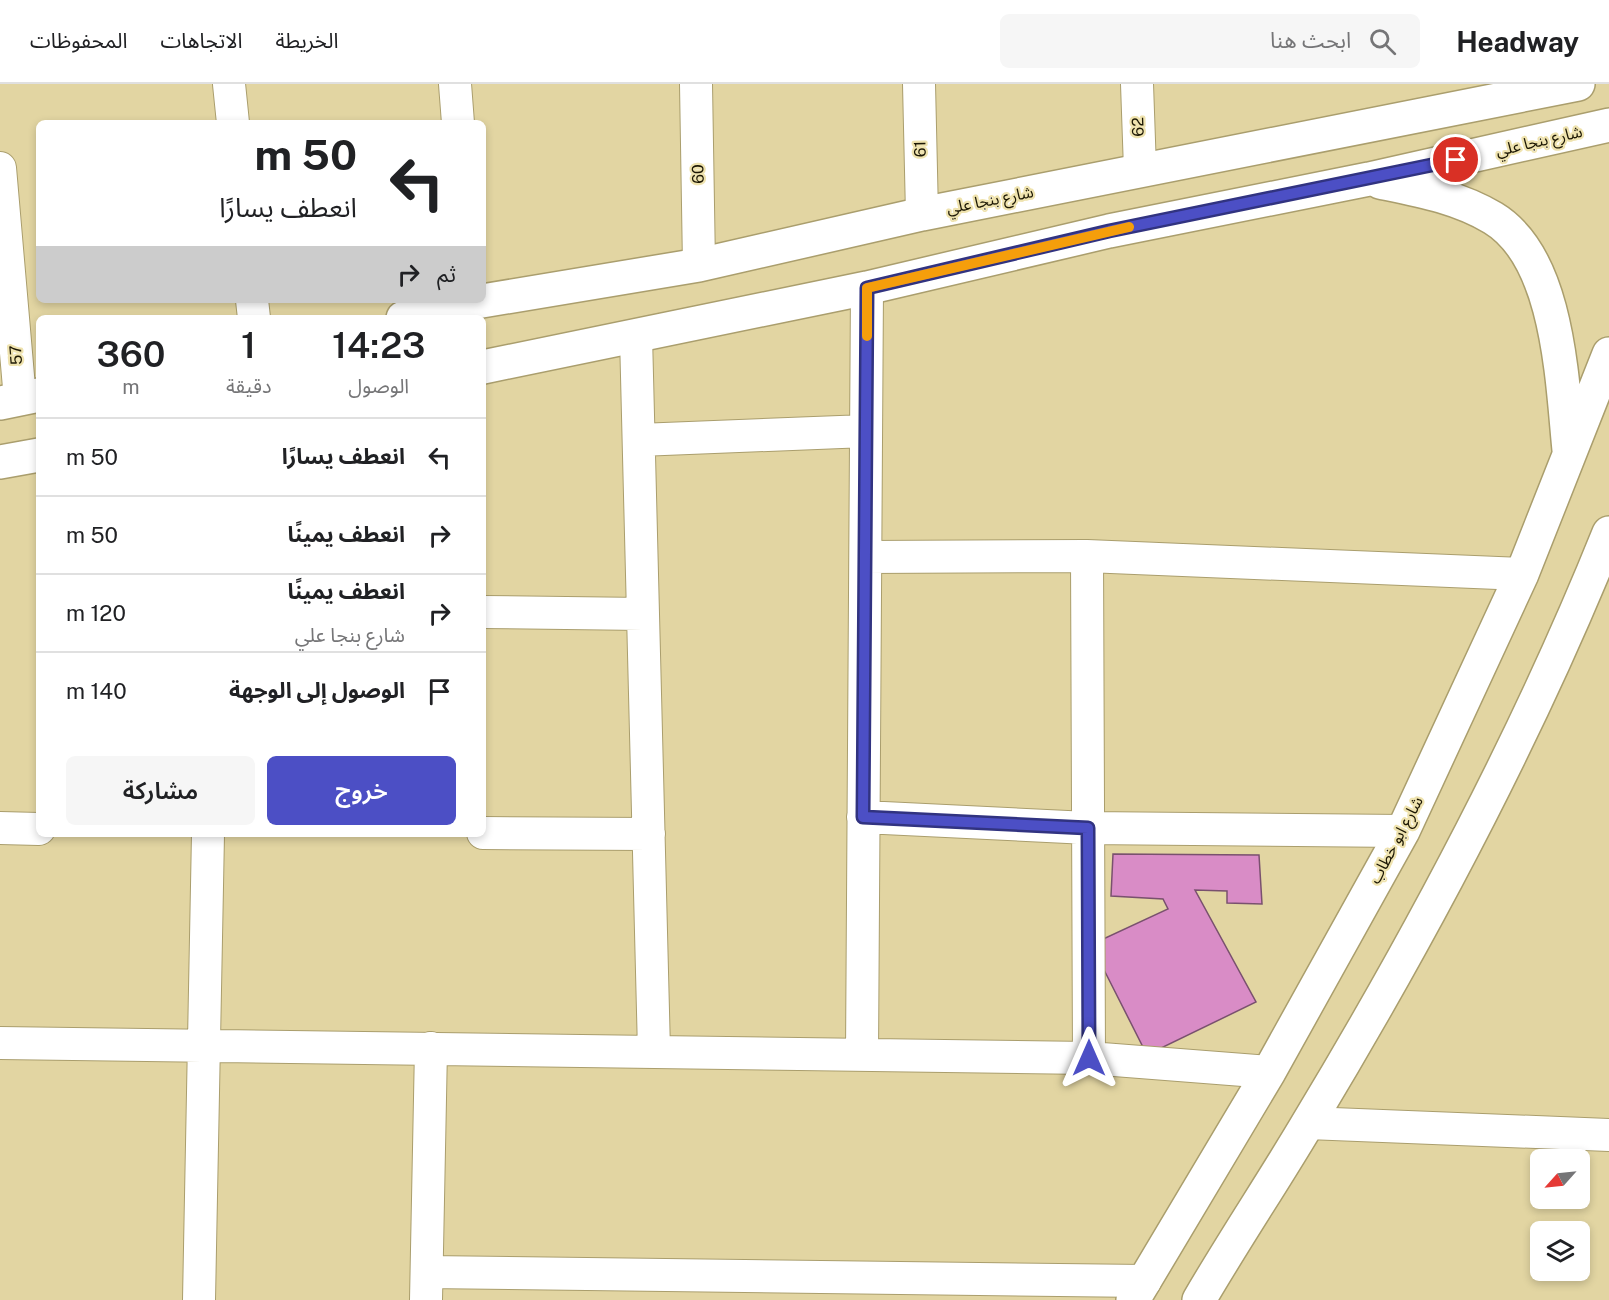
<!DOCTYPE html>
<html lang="ar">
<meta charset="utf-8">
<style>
body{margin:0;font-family:"Public Sans","Noto Sans Arabic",sans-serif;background:#f6f6f6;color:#202124;direction:rtl;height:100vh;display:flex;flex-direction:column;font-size:22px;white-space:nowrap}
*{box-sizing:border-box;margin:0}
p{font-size:20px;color:#757577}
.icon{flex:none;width:33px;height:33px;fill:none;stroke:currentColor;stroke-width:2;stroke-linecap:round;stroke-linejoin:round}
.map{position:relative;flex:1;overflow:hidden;direction:ltr}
.sheet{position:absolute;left:36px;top:231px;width:450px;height:522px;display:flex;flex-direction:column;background:#fff;border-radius:9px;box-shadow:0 3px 9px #0003;direction:rtl}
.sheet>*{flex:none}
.hud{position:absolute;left:36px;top:36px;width:450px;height:183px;border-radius:9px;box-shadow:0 3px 9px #0003;direction:rtl;background:#fff;color:#202124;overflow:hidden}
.needle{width:39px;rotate:243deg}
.fabs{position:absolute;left:1530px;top:1065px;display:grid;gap:12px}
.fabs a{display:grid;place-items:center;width:60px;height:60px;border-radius:9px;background:#fff;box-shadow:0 3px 9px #0003;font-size:30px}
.pin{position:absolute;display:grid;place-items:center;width:51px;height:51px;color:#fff;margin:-26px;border:3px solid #fff;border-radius:50%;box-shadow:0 2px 6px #0007}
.me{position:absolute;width:66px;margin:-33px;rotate:0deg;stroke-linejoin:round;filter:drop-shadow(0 0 4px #0008)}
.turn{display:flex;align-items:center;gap:21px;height:126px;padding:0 30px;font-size:27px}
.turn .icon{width:78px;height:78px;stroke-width:2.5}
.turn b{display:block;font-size:42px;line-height:51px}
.then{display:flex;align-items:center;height:57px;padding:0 30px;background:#0003;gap:12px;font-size:22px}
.eta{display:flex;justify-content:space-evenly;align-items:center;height:102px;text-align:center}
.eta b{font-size:36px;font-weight:600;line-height:42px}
.action{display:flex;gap:12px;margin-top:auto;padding:12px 30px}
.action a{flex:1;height:69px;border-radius:9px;background:#4c4fc5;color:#fff;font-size:24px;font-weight:600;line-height:69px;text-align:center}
.action a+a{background:#f6f6f6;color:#202124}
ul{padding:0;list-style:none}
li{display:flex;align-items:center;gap:18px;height:78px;padding:0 30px;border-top:2px solid #e0e0e0}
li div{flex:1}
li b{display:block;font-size:22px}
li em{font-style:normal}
header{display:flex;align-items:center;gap:36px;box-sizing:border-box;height:84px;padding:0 30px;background:#fff;border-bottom:2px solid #e0e0e0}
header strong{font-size:28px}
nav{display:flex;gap:33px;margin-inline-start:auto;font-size:21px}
.search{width:420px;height:54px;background:#f6f6f6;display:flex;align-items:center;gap:15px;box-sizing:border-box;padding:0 21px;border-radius:9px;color:#757577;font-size:22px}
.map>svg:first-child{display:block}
.building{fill:#d98cc6;stroke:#79516e;stroke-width:1.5}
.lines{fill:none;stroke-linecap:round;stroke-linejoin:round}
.minor-casing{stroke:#aa9e6d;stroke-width:34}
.major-casing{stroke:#aa9e6d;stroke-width:36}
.minor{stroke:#fff;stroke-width:32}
.major{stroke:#fff;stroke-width:33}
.route-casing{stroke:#313380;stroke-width:15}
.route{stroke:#4c4fc5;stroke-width:10}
.slow{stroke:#f59e0b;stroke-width:10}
.labels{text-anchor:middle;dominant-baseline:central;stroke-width:4.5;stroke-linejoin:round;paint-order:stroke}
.street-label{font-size:16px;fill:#1c1704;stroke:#efe3af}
</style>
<header>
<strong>Headway</strong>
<div class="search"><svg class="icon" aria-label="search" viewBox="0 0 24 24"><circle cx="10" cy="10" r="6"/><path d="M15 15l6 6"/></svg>ابحث هنا</div>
<nav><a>الخريطة</a><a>الاتجاهات</a><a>المحفوظات</a></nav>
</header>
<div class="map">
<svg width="1609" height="1216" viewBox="0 0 1609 1216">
<rect width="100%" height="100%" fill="#e2d5a2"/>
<path class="building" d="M1113,770l146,1 3,49 -35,-1v-12l-32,-1 61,112 -101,49 -11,-2 -46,-91 3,-18 67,-31 -5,-10 -52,-3z"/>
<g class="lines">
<defs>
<path id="minor" d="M229,0l4,39
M455,0l3,39
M696,0l3,181
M919,0l3,130
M1137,0l3,85
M0,84l20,231
M252,216l2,18
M636,252l18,715
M639,356l227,-9
M1087,472l2,502
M866,473l221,-1 435,18
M483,528l160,2
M863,733l225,11 315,3
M0,744l39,1
M483,749l166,1
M0,959l1089,15 180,14
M862,970l5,-766
M1308,1039l301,12
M427,1188l718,9
M199,1216l9,-466
M426,1216l5,-252"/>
<path id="major" d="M1380,98c39,8 78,15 113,36 66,40 69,163 76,232
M403,234l67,-15 229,-38 223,-51 656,-130
M483,283l384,-79 242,-57 260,-52 240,-54
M0,319l39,-8
M0,378l39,-7
M1133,1216l136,-228 134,-241 119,-257 87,-220
M1199,1216c35,-60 74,-118 109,-177 114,-189 219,-386 301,-590"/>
</defs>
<use href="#minor" class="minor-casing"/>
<use href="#major" class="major-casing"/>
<use href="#minor" class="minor"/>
<use href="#major" class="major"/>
</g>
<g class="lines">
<defs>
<path id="route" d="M1089,974l-1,-230 -225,-11 4,-529 242,-57 347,-71"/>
</defs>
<use href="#route" class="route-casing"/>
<use href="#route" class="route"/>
<path class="slow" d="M867,252v-48l262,-61"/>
</g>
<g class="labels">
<g class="street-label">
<text transform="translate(1138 43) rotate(-92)">62</text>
<text transform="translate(1539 57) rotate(-13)">شارع بنجا علي</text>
<text transform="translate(920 65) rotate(-91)">61</text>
<text transform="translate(698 90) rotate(-91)">60</text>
<text transform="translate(990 116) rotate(-11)">شارع بنجا علي</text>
<text transform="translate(16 271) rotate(-95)">57</text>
<text transform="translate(1396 756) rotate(-62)">شارع ابو خطاب</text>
</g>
</g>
</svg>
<div class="fabs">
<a><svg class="needle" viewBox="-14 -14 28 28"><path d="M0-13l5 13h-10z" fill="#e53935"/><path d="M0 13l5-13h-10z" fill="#757577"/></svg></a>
<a><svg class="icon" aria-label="layers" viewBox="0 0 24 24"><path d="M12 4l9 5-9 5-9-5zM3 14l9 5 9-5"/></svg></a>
</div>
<div class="pin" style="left:1456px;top:76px;background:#d93025"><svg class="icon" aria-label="arrive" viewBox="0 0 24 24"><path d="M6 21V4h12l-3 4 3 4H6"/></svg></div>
<svg class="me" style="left:1089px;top:974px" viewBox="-20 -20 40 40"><path d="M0-17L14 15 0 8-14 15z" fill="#4c4fc5" stroke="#fff" stroke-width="4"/></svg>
<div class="hud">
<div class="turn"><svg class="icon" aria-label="left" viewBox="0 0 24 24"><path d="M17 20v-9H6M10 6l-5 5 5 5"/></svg><div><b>50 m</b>انعطف يسارًا</div></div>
<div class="then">ثم<svg class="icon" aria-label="right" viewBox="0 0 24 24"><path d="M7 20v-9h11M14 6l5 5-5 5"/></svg></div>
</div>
<section class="sheet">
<div class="eta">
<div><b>14:23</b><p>الوصول</p></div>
<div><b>1</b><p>دقيقة</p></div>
<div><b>360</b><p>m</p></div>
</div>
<ul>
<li><svg class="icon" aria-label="left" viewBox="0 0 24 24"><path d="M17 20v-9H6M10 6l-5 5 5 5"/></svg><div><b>انعطف يسارًا</b></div><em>50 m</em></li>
<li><svg class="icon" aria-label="right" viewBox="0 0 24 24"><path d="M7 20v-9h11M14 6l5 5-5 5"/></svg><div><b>انعطف يمينًا</b></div><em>50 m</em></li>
<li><svg class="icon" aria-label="right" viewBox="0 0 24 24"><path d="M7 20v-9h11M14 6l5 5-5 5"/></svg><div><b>انعطف يمينًا</b><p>شارع بنجا علي</p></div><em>120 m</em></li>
<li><svg class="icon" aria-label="arrive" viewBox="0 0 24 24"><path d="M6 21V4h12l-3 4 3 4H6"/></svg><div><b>الوصول إلى الوجهة</b></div><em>140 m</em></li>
</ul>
<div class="action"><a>خروج</a><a>مشاركة</a></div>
</section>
</div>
